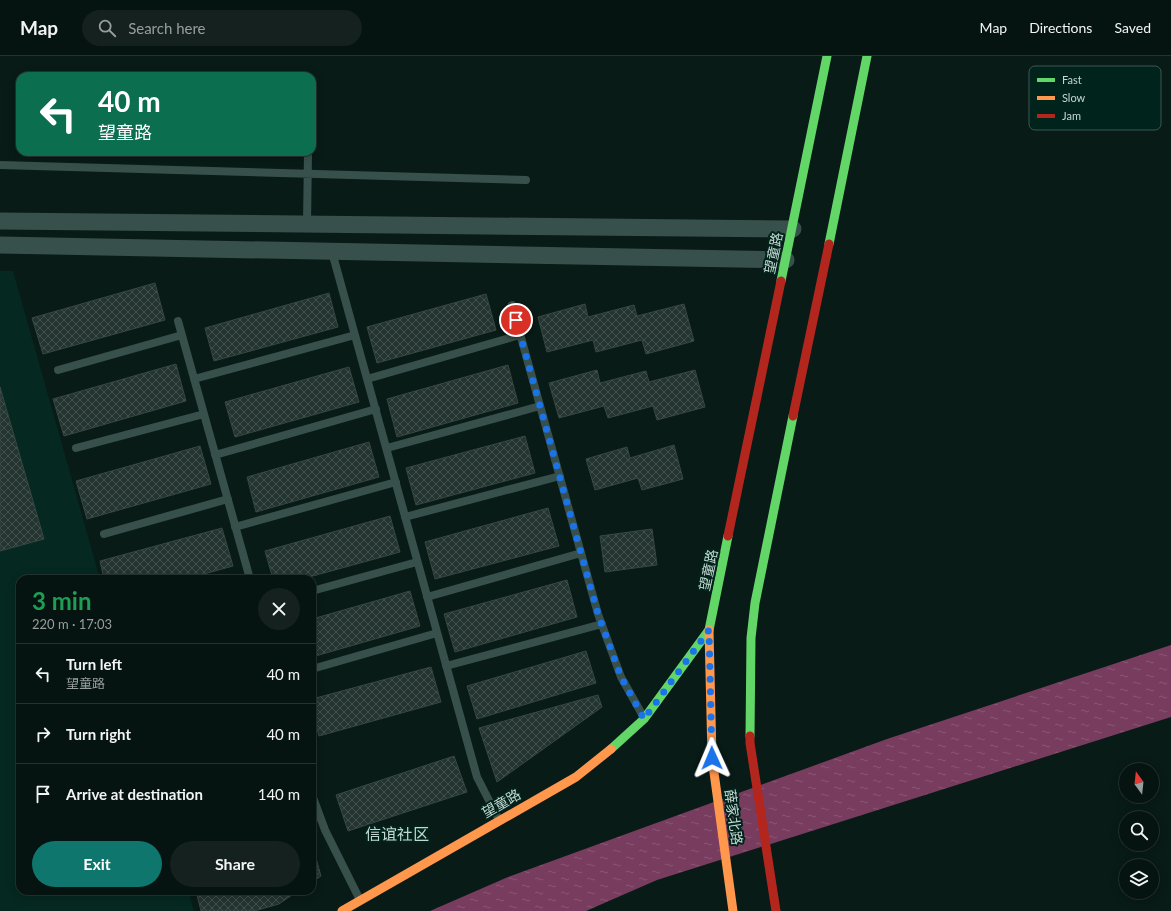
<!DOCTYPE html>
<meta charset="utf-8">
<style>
body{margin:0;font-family:Lato,"Noto Sans SC",sans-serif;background:#14211f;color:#f1f3f6;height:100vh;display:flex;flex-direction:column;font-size:15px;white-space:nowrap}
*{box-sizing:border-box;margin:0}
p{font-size:13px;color:#989e9f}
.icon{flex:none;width:22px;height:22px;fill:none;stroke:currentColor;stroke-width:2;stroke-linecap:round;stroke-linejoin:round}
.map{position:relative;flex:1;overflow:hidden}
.drawer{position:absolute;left:16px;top:519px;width:300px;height:320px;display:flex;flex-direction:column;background:#061411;border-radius:12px;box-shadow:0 2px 10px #0003,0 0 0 1px #273331}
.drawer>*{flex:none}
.hud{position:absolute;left:16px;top:16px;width:300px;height:84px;border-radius:12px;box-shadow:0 2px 10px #0003,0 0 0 1px #273331;background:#0b6e4f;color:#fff;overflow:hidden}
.needle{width:26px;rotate:345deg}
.buttons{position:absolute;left:1119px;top:707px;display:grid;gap:8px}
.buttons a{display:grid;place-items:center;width:40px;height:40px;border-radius:50%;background:#061411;box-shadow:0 2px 10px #0003,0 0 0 1px #273331;font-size:20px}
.pin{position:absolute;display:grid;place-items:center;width:34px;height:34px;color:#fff;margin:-17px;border:2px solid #fff;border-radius:50%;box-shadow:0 1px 4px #0007}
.me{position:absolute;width:44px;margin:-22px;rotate:359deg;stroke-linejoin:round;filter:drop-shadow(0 0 3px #0008)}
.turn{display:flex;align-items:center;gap:14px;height:84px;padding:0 16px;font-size:18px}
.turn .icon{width:52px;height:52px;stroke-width:2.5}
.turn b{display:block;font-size:28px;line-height:34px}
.round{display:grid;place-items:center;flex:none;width:42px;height:42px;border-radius:21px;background:#14211f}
.headline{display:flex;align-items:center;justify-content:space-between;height:68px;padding:0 16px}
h1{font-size:24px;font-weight:700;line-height:30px;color:#1e9e55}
.button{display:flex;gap:8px;margin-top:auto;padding:8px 16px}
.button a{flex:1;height:46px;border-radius:24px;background:#0f766e;color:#fff;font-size:16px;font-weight:700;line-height:46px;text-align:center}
.button a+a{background:#14211f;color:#f1f3f6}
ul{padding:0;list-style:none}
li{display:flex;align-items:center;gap:12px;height:60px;padding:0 16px;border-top:1px solid #273331}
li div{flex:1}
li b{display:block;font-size:15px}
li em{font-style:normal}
header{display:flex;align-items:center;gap:24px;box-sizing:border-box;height:56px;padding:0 20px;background:#061411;border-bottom:1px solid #273331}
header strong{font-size:19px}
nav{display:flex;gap:22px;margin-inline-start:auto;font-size:14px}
.search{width:280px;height:36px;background:#14211f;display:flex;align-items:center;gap:10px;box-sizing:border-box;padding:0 14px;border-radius:22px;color:#989e9f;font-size:15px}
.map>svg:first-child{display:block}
.built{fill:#052821}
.water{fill:url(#water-ripples)}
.building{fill:url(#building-cross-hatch);stroke:#374742}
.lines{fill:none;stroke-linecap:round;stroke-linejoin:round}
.lane{stroke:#38504b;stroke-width:8}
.street{stroke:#38504b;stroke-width:17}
.fast{stroke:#63d668;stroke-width:9}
.slow{stroke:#ff974d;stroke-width:9}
.jam{stroke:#b3261e;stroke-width:9}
.route{stroke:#1a73e8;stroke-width:7;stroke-dasharray:0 12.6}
.labels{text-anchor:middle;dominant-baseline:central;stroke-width:4;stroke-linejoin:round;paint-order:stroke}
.street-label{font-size:14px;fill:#c4d7d1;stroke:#00231b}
.quarter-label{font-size:16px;fill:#c4d7d1;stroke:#00231b}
.key{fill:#00231b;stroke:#3b5952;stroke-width:1}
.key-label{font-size:11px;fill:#c4d7d1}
</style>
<header>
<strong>Map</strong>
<div class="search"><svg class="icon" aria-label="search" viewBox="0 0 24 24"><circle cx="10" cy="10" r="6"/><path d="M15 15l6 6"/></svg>Search here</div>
<nav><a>Map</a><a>Directions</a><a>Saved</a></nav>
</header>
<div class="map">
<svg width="1171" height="855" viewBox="0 0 1171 855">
<defs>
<pattern id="water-ripples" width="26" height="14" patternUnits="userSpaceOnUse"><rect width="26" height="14" fill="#783c5e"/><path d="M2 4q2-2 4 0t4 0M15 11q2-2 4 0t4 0" fill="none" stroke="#8a5774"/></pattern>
<pattern id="building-cross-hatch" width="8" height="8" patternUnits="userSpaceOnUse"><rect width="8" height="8" fill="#243430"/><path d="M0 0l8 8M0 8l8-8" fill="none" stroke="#42514d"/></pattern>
</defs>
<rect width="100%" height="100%" fill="#081b17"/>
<path class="built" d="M0,215h13l87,308h-80v312h168l6,20h-194z"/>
<path class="water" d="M1171,589v72l-514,163 -71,31h-156l78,-34 379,-138z"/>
<path class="building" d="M155,227l10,37 -122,34 -11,-36z
M329,237l9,34 -124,34 -9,-33z
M486,238l10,36 -119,33 -10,-36z
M585,248l3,13 46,-12 3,11 47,-12 10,37 -48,13 -4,-14 -46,12 -3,-12 -46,12 -9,-35z
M176,308l10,37 -122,35 -11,-37z
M508,309l10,38 -121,34 -10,-38z
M349,311l10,35 -124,35 -10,-35z
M597,314l3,13 46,-12 3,11 46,-12 10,37 -48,13 -4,-14 -45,12 -4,-12 -45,12 -10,-35z
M0,331l44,152 -44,12z
M525,380l10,37 -119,32 -10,-37z
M369,386l10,35 -123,35 -9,-35z
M674,389l9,34 -41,11 -4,-12 -43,12 -9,-31 41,-12 3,11z
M200,390l11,38 -124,35 -11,-38z
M548,452l11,38 -124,33 -10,-37z
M390,460l10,36 -98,27h-29l-8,-28z
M222,472l11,38 -47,13h-82l-4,-18z
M652,473l5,36 -52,7 -5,-36z
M567,524l10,37 -122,35 -11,-38z
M410,535l10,35 -108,31v-38z
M586,595l10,32 -119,36 -10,-33z
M431,611l10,35 -122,34 -7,-24v-13z
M598,639l4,12 -105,75 -18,-54z
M454,700l13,36 -119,39 -12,-36z
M312,788l9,32 -9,6z
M196,835h102l-19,13 -25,7h-53z"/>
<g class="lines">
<path class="lane" d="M0,109l526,15
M307,168l1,-72
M332,196l145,525 22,43
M512,249l86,309 23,63 22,39
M178,265l72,258
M58,314l124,-35
M194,323l161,-44
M367,323l153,-44
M76,392l128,-34
M387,392l153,-42
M215,399l161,-46
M405,461l155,-41
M235,471l161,-45
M104,478l124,-35
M312,535l105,-29
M427,541l154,-44
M446,610l156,-42
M312,613l125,-36
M312,739l13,35 35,70"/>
<path class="street" d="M0,165l793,8
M0,189l786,15"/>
<path class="fast" d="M829,188l38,-188
M781,225l46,-225
M750,680l1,-98 4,-35 38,-187
M611,693l33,-30 65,-89 19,-94"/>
<path class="slow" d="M709,574l3,128 21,153
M342,855l234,-134 35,-28"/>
<path class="jam" d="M793,360l36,-172
M728,480l53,-255
M750,680v7l26,168"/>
</g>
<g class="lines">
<path class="route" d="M516,264l82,294 23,63 23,42 65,-89 3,128"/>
</g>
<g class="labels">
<g class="street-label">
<text transform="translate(773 197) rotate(-78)">望童路</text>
<text transform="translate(708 514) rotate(-78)">望童路</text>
<text transform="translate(501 747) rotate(-30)">望童路</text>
<text transform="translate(734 761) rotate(82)">薛家北路</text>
</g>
<g class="quarter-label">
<text x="397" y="777">信谊社区</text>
</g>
</g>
<rect x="1029" y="10" width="132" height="64" rx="6" class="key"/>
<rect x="1037" y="22" width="18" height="4" fill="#63d668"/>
<rect x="1037" y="40" width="18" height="4" fill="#ff974d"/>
<rect x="1037" y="58" width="18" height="4" fill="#b3261e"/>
<g class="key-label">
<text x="1062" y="28">Fast</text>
<text x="1062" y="46">Slow</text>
<text x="1062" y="64">Jam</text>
</g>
</svg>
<div class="buttons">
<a><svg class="needle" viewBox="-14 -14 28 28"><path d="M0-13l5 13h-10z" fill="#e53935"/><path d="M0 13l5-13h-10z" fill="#989e9f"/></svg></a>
<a><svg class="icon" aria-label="search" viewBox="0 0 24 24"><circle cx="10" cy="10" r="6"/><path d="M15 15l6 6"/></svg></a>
<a><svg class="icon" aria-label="layers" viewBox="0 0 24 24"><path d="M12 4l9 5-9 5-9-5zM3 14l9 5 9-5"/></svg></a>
</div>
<div class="pin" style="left:516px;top:264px;background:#d93025"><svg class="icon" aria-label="arrive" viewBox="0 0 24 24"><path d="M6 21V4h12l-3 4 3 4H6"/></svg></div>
<svg class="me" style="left:712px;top:702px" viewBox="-20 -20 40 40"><path d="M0-17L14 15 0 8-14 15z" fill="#1a73e8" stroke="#fff" stroke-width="4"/></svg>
<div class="hud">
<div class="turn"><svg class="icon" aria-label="left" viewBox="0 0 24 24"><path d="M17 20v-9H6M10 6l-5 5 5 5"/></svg><div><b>40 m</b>望童路</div></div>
</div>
<section class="drawer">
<div class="headline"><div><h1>3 min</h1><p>220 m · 17:03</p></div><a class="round"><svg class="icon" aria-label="close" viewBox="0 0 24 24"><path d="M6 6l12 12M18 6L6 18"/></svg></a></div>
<ul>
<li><svg class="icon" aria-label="left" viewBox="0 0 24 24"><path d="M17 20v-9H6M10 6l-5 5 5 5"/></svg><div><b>Turn left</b><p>望童路</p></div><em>40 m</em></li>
<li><svg class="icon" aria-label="right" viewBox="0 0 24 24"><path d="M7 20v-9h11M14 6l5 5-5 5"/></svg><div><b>Turn right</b></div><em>40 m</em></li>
<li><svg class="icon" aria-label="arrive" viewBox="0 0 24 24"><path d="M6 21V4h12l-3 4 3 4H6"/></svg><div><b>Arrive at destination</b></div><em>140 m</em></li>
</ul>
<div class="button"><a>Exit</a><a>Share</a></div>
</section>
</div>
